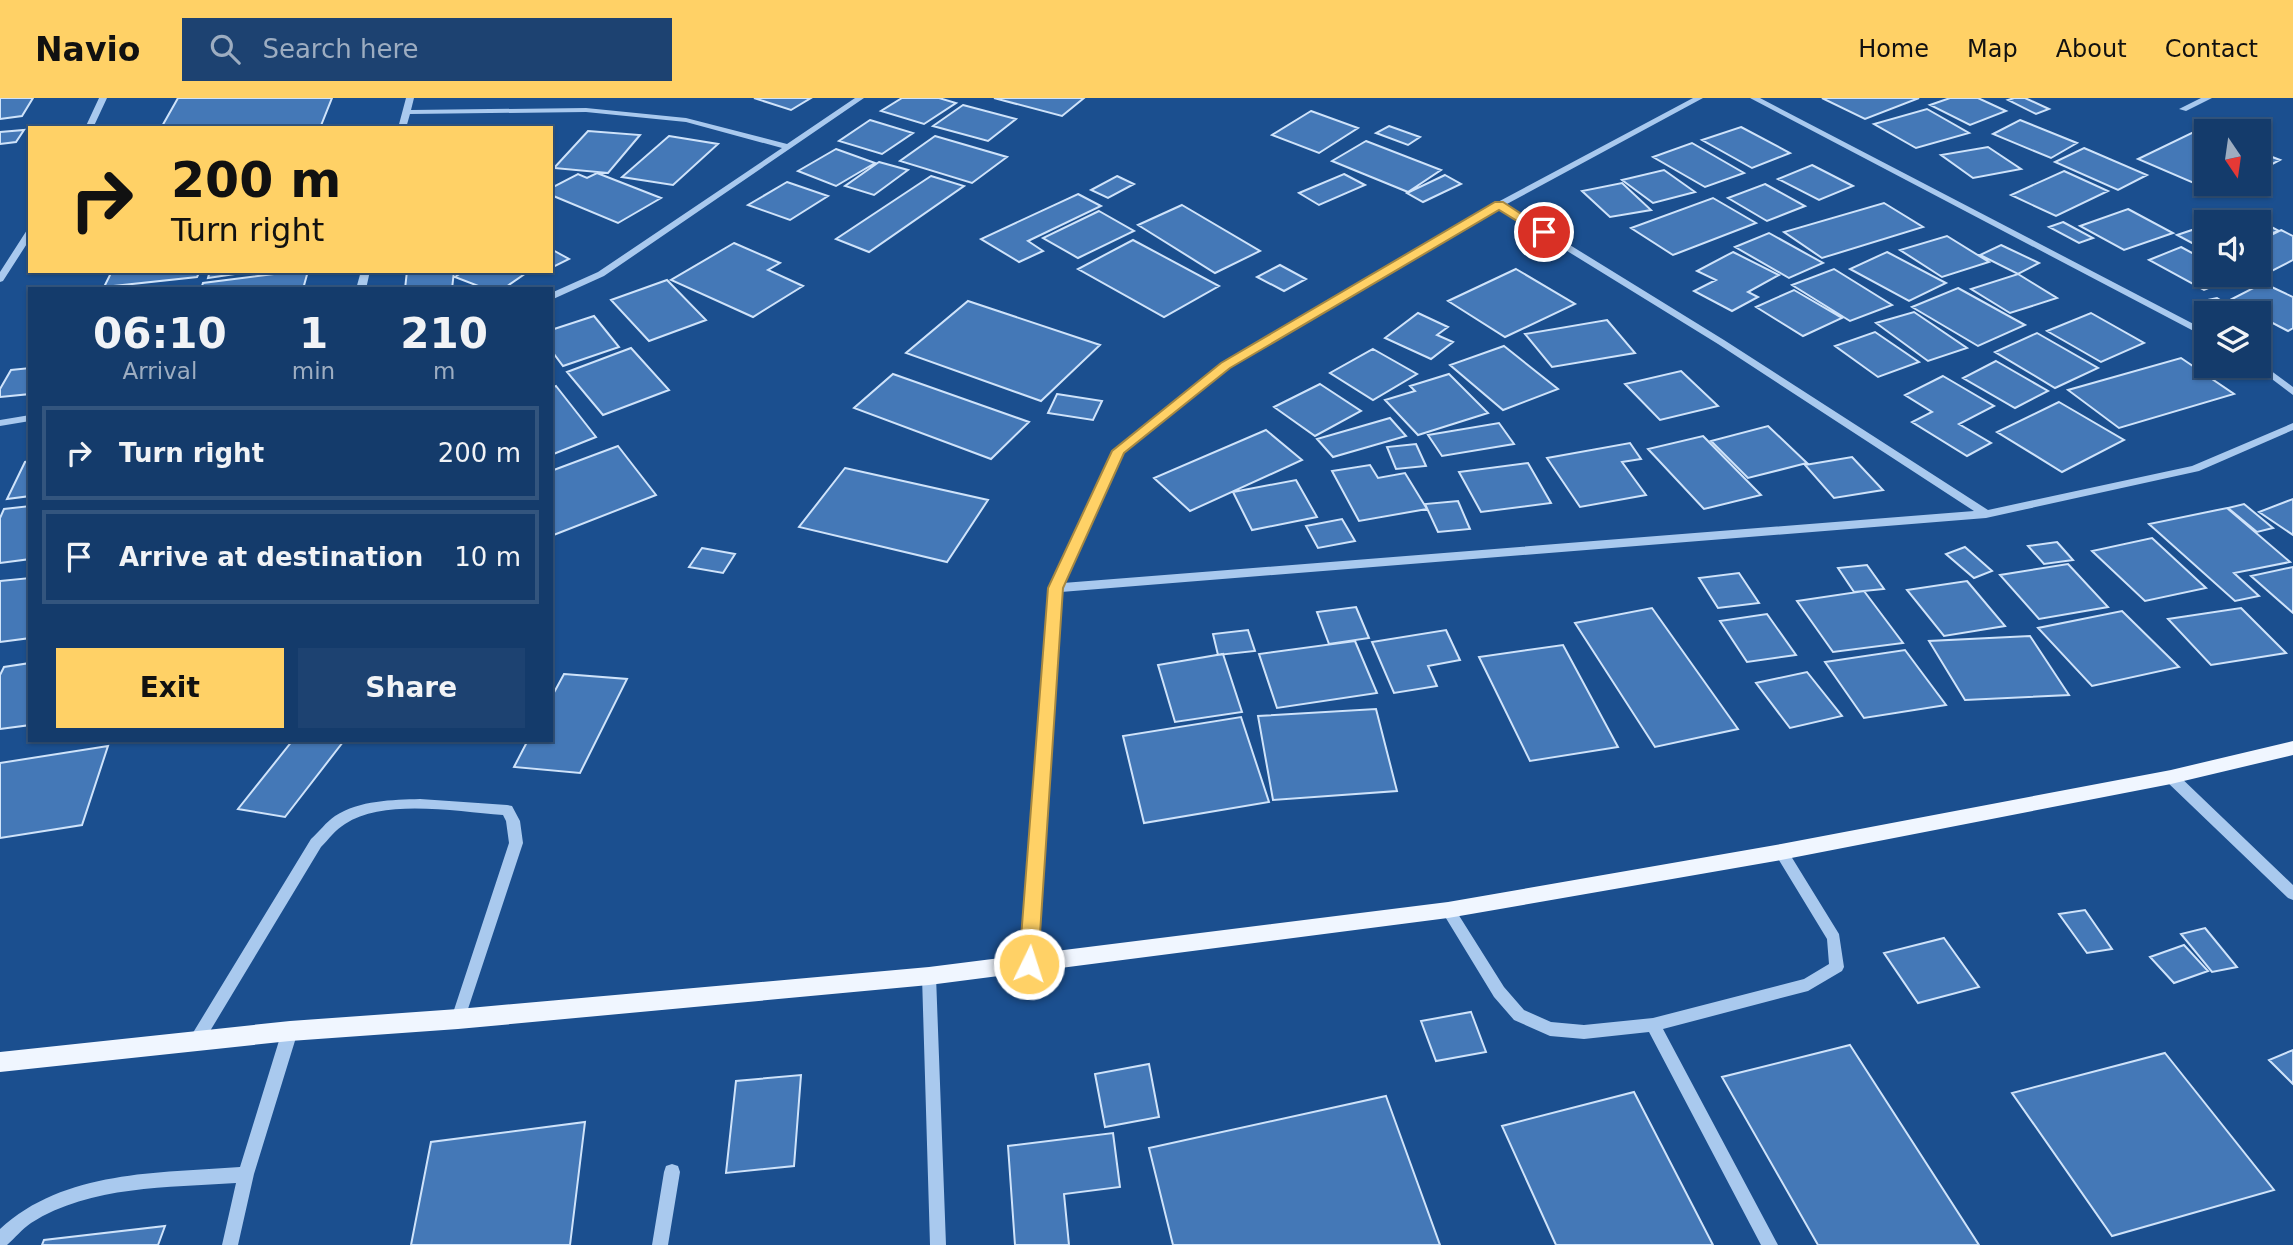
<!DOCTYPE html>
<style>
body{margin:0;font-family:"DejaVu Sans",sans-serif;background:#1d4271;color:#f1f3f6;height:100vh;display:flex;flex-direction:column;font-size:26px;white-space:nowrap}
*{box-sizing:border-box;margin:0}
p{font-size:23px;color:#9dadc1}
.icon{flex:none;width:38px;height:38px;fill:none;stroke:currentColor;stroke-width:2;stroke-linecap:round;stroke-linejoin:round}
.map{position:relative;flex:1;overflow:hidden}
.details{position:absolute;left:28px;top:189px;width:525px;height:455px;display:flex;flex-direction:column;background:#143b6b;border-radius:0px;box-shadow:0 2px 5px #0004,0 0 0 2px #33557e}
.details>*{flex:none}
.banner{position:absolute;left:28px;top:28px;width:525px;height:147px;border-radius:0px;box-shadow:0 2px 5px #0004,0 0 0 2px #33557e;background:#ffd166;color:#111;overflow:hidden}
.needle{width:46px;rotate:167deg}
.fabs{position:absolute;left:2194px;top:21px;display:grid;gap:14px}
.fabs a{display:grid;place-items:center;width:77px;height:77px;border-radius:0px;background:#143b6b;box-shadow:0 2px 5px #0004,0 0 0 2px #33557e;font-size:35px}
.pin{position:absolute;display:grid;place-items:center;width:60px;height:60px;color:#fff;margin:-30px;border:4px solid #fff;border-radius:50%;box-shadow:0 2px 7px #0007}
.me{position:absolute;width:77px;margin:-38px;rotate:4deg;stroke-linejoin:round;filter:drop-shadow(0 0 5px #0008)}
.turn{display:flex;align-items:center;gap:24px;height:147px;padding:0 28px;font-size:32px}
.turn .icon{width:91px;height:91px;stroke-width:2.5}
.turn b{display:block;font-size:49px;line-height:60px}
.eta{display:flex;justify-content:space-evenly;align-items:center;height:119px;text-align:center}
.eta b{font-size:42px;font-weight:600;line-height:49px}
.primary-button{display:flex;gap:14px;margin-top:auto;padding:14px 28px}
.primary-button a{flex:1;height:80px;border-radius:0px;background:#ffd166;color:#111;font-size:28px;font-weight:600;line-height:80px;text-align:center}
.primary-button a+a{background:#1d4271;color:#f1f3f6}
ul{padding:0;list-style:none}
li{display:flex;align-items:center;gap:21px;height:94px;margin:0 14px 10px;padding:0 14px;border:4px solid #33557e;border-radius:0px}
li div{flex:1}
li b{display:block;font-size:26px}
li em{font-style:normal}
header{display:flex;align-items:center;gap:42px;box-sizing:border-box;height:98px;padding:0 35px;background:#ffd166;color:#111}
header strong{font-size:33px}
nav{display:flex;gap:38px;margin-inline-start:auto;font-size:24px}
.search{width:490px;height:63px;background:#1d4271;display:flex;align-items:center;gap:18px;box-sizing:border-box;padding:0 24px;border-radius:0px;color:#9dadc1;font-size:26px}
.map>svg:first-child{display:block}
.building{fill:#4478b7;stroke:#cfe3fa;stroke-width:2}
.lines{fill:none;stroke-linecap:round;stroke-linejoin:round}
.minor{fill:#a9c9ee;fill-rule:evenodd}
.major{fill:#f0f6ff;fill-rule:evenodd}
.route{fill:#ffd166;stroke:#a68842;stroke-width:2}
</style>
<header>
<strong>Navio</strong>
<div class="search"><svg class="icon" aria-label="search" viewBox="0 0 24 24"><circle cx="10" cy="10" r="6"/><path d="M15 15l6 6"/></svg>Search here</div>
<nav><a>Home</a><a>Map</a><a>About</a><a>Contact</a></nav>
</header>
<div class="map">
<svg width="2293" height="1147" viewBox="0 0 2293 1147">
<rect width="100%" height="100%" fill="#1b4f8f"/>
<path class="building" d="M0,0h33l-11,18 -22,3z
M178,0h154l-12,30h-159z
M754,0h57l-20,12z
M902,0h37l17,5 -32,21 -43,-13z
M994,0h90l-22,18z
M1822,0h97l-54,21z
M1950,0h28l28,13 -36,14 -40,-20z
M2014,0h11l24,11 -13,5 -28,-14z
M963,7l53,14 -28,22 -55,-15z
M1927,11l42,24 -53,15 -42,-24z
M1311,13l47,17 -39,25 -47,-18z
M870,22l43,13 -31,21 -43,-13z
M2020,22l57,23 -26,15 -58,-24z
M1389,28l31,11 -12,8 -32,-12z
M1741,29l49,26 -38,15 -50,-28z
M2202,30l7,3h-2v53h28l-18,9 -79,-34z
M24,32l-8,12 -16,2v-12z
M588,33l52,4 -32,38 -54,-5z
M669,38l49,8 -45,41 -51,-8z
M935,38l72,21 -35,26 -72,-22z
M1366,43l75,29 -33,22 -76,-31z
M1692,45l52,30 -39,14 -52,-30z
M1988,49l33,22 -48,9 -32,-23z
M2084,50l63,27 -29,15 -63,-28z
M836,51l39,14 -39,23 -38,-15z
M2259,54l21,8 -21,11z
M879,64l29,8 -34,25 -29,-9z
M1812,67l41,21 -34,14 -41,-21z
M1664,72l31,22 -42,11 -31,-23z
M2064,73l44,20 -52,25 -45,-21z
M597,75l64,25 -43,25 -67,-28v-7l27,-14 9,4z
M1344,76l21,11 -46,20 -20,-12z
M1445,77l16,9 -38,18 -16,-9z
M931,78l33,10 -95,66 -33,-13z
M1117,78l17,8 -26,14 -17,-8z
M787,84l41,14 -38,24 -42,-15z
M1622,85l29,27 -41,7 -28,-26z
M1765,86l40,22 -38,15 -39,-23z
M1078,96l23,12 -73,35 15,10 -24,11 -38,-23z
M1713,100l43,25 -83,32 -42,-27z
M1884,105l39,24 -101,31 -38,-26z
M1182,107l78,46 -45,22 -77,-48z
M2128,111l45,24 -49,17 -44,-24z
M1099,113l35,20 -56,27 -35,-20z
M2245,115l34,18 -20,6v-15h-43z
M2063,124l30,16 -14,5 -30,-16z
M2207,127v26l-30,-16z
M2281,132l12,6v24l-37,19 -8,-4h11v-34z
M1769,135l54,30 -34,15 -54,-31z
M1947,138l42,26 -47,15 -42,-27z
M1133,142l86,46 -55,31 -86,-48z
M734,145l46,20 -12,7 35,16 -50,31 -82,-37z
M2001,147l38,18 -21,11 -38,-19z
M2181,149l26,14v14l30,1 -33,14 -55,-30z
M551,151l18,10 -18,9z
M1733,154l46,23 -31,17 10,5 -26,14 -38,-20 22,-11 -19,-9z
M1887,154l59,31 -37,18 -59,-32z
M1280,167l26,14 -22,12 -27,-14z
M1516,171l59,35 -70,33 -57,-36z
M1834,171l58,36 -42,16 -58,-36z
M112,173h88l-3,6 -93,10z
M210,173h45l-47,7z
M298,173h10l-5,18h-102l2,-6z
M407,173h47l-2,18h-47z
M464,173h65l-26,18h-17l-31,-12z
M2018,176l39,24 -47,15 -39,-24z
M667,182l39,40 -57,21 -38,-41z
M2263,185l30,14v31l-5,3 -29,-15v-3h-6l-25,-12z
M1958,190l67,37 -47,21 -66,-39z
M1794,192l48,28 -39,18 -47,-29z
M2217,200l19,12 -21,3 -17,-11z
M968,203l132,44 -59,56 -135,-48z
M1914,214l53,36 -39,13 -52,-38z
M1418,215l30,14 -11,8 16,7 -22,17 -46,-21z
M2091,215l53,30 -43,19 -54,-31z
M594,218l25,31 -56,19 -12,-16v-20z
M1607,222l28,33 -83,14 -27,-33z
M1875,234l44,30 -41,15 -43,-31z
M2037,235l61,35 -43,20 -60,-36z
M1504,248l54,43 -55,21 -53,-45z
M631,250l38,42 -66,25 -36,-43z
M1373,251l44,25 -44,26 -43,-27z
M2181,260l53,36 -115,34 -51,-38z
M1996,263l52,30 -33,17 -52,-30z
M30,270v26l-30,3v-8l11,-19z
M1681,273l37,35 -58,14 -35,-36z
M893,276l136,48 -38,37 -137,-51z
M1449,276l39,39 -70,22 -33,-35 30,-9 -5,-5z
M1943,278l51,30 -35,18 32,19 -24,13 -55,-34 20,-10 -27,-17z
M1320,286l41,27 -46,25 -41,-29z
M556,288l40,51 -45,18v-67z
M1057,296l45,7 -9,19 -45,-7z
M2059,304l65,38 -62,32 -65,-40z
M1390,320l16,18 -73,21 -16,-18z
M1499,325l15,21 -72,12 -14,-21z
M1768,328l39,37 -59,15 -37,-37z
M1266,332l36,30 -112,51 -36,-33z
M1703,338l58,59 -57,14 -56,-60z
M1630,345l11,16 -19,3 24,33 -66,12 -33,-49z
M1416,346l10,22 -30,3 -9,-22z
M618,348l38,49 -105,41v-65z
M1852,359l31,33 -49,8 -29,-33z
M30,363v35l-23,3 18,-37z
M1528,365l23,40 -70,9 -22,-40z
M1370,367l8,13 27,-5 22,36 -68,12 -27,-50z
M845,370l143,32 -41,62 -148,-35z
M1296,382l21,37 -65,13 -19,-38z
M2293,401v36l-34,-23z
M1458,403l12,28 -32,3 -13,-28z
M2244,406l29,24 -16,4 -29,-24z
M30,408v53l-30,4v-45l4,-9z
M2227,410l63,54 -56,11 25,23 -24,5 -86,-77z
M1342,421l13,22 -37,7 -12,-22z
M2152,440l54,50 -61,13 -53,-50z
M2057,444l16,18 -29,4 -16,-18z
M1965,449l27,24 -18,7 -28,-24z
M702,450l33,6 -12,19 -34,-6z
M2068,466l40,43 -69,12 -39,-44z
M1867,467l17,24 -30,3 -16,-24z
M2293,469v46l-42,-37z
M1739,475l20,30 -41,5 -19,-30z
M30,480v60l-30,4v-61z
M1967,483l38,45 -61,10 -37,-46z
M1864,493l39,52 -70,9 -36,-51z
M1356,509l13,31 -40,6 -12,-32z
M1652,510l86,121 -83,18 -80,-124z
M2241,510l45,45 -75,12 -43,-46z
M2122,513l57,56 -87,19 -54,-58z
M1767,516l29,41 -49,7 -27,-41z
M1248,532l7,21 -37,4 -5,-21z
M1446,532l14,30 -32,6 9,20 -43,7 -22,-51z
M2030,538l39,59 -104,5 -36,-59z
M1355,543l22,52 -100,15 -18,-54z
M1563,547l55,102 -88,14 -51,-104z
M1905,552l41,55 -82,13 -39,-56z
M1223,556l19,58 -67,10 -17,-57z
M30,565v62l-30,4v-54l4,-8z
M1807,574l35,44 -52,12 -34,-45z
M564,576l63,5 -47,94 -66,-6 14,-27h23v-42z
M1376,611l21,82 -124,9 -15,-84z
M1241,619l28,85 -125,21 -21,-87z
M293,642l50,2 -58,75 -47,-8z
M108,648l-26,79 -82,13v-75z
M2085,812l27,39 -25,4 -28,-39z
M2205,830l32,39 -25,5 -31,-38z
M1944,840l35,49 -61,16 -34,-50z
M2184,847l24,26 -34,12 -24,-26z
M1471,914l15,40 -50,9 -15,-40z
M1850,947l129,200h-161l-96,-168z
M2293,952v34l-24,-24z
M2165,955l109,137 -162,46 -100,-143z
M1149,966l10,53 -54,10 -10,-53z
M801,977l-7,91 -68,7 10,-92z
M1634,994l79,153h-157l-54,-119z
M1386,998l54,149h-267l-24,-97z
M585,1024l-15,123h-159l20,-103z
M1113,1035l7,54 -56,7 5,51h-54l-7,-99z
M165,1128l-7,19h-116l2,-5z"/>
<g class="lines">
<path class="minor" d="M99,0h8l-14,30h-8z
M406,0h8l-3,12 175,-2 100,10 101,26 68,-46h9l-260,178 -53,24v-7l47,-21 184,-124 -96,-26 -100,-10 -176,2 -4,14h-8z
M1693,0h10l-198,107 219,135 264,170 204,-44 101,-43v7l-94,41 -213,47 -925,74 -25,372 -2,4 -5,2 -5,-2 -2,-4 27,-376 65,-139 109,-85 273,-161zM1499,111l219,135 256,167 -911,72 59,-130 107,-85z
M1750,0h10l447,233v7z
M2201,0h11l-26,13 -7,-2z
M30,131v10l-27,42 -3,1v-10l27,-42z
M361,173h9l-4,18h-10z
M2259,264l34,25v8l-37,-28 -1,-1h4z
M30,317v6l-30,5v-6z
M2171,674l5,1 117,112v15l-5,-2 -122,-117 -2,-4 2,-4z
M420,701l87,6 5,1 8,15 3,22 -60,181 -5,2 -5,-2 -2,-5 58,-176 -3,-22 -3,-6c-46,-3 -118,-17 -158,9 -10,6 -16,15 -24,23l-120,199 -5,2 -5,-2 -3,-5 3,-5 120,-197c8,-7 15,-17 24,-23 25,-16 57,-16 85,-17z
M1781,748l5,2 53,86 5,33 -2,4 -34,20 -145,38 115,216h-17l-112,-213 -65,7 -34,-3 -36,-16 -20,-23 -53,-87 2,-4 5,-2 5,2 51,81 20,23 27,12 33,3 69,-7 151,-39 25,-15 -2,-25 -53,-87 2,-4z
M929,872l5,1 2,5 10,269h-16l-8,-269 2,-5z
M290,926l5,2 3,5 -44,143 -16,71h-16l14,-62c-68,5 -145,2 -205,40 -9,6 -16,15 -24,22h-7v-16c64,-59 159,-56 240,-62l42,-136 3,-5z
M672,1066l6,2 2,6 -12,73h-16l12,-73 2,-6z"/>
<path class="major" d="M2293,643v14l-122,29 -390,76 -333,58 -519,67 -471,44 -168,12 -290,31v-20l290,-31 168,-12 471,-42 519,-65 333,-58 390,-74z"/>
</g>
<path class="route" d="M1495,104h8l46,30 -9,3 -41,-25 -269,158 -106,85 -61,135 -25,376 -2,6 -7,2 -7,-2 -3,-6 29,-376 64,-137 109,-88z"/>
</svg>
<div class="fabs">
<a><svg class="needle" viewBox="-14 -14 28 28"><path d="M0-13l5 13h-10z" fill="#e53935"/><path d="M0 13l5-13h-10z" fill="#9dadc1"/></svg></a>
<a><svg class="icon" aria-label="sound" viewBox="0 0 24 24"><path d="M4 9h4l5-4v14l-5-4H4zM17 9q2 3 0 6"/></svg></a>
<a><svg class="icon" aria-label="layers" viewBox="0 0 24 24"><path d="M12 4l9 5-9 5-9-5zM3 14l9 5 9-5"/></svg></a>
</div>
<div class="pin" style="left:1544px;top:134px;background:#d93025"><svg class="icon" aria-label="arrive" viewBox="0 0 24 24"><path d="M6 21V4h12l-3 4 3 4H6"/></svg></div>
<svg class="me" style="left:1029px;top:866px" viewBox="-20 -20 40 40"><circle r="17" fill="#ffd166" stroke="#fff" stroke-width="3"/><path d="M0-11L8 9 0 5-8 9z" fill="#fff"/></svg>
<div class="banner">
<div class="turn"><svg class="icon" aria-label="right" viewBox="0 0 24 24"><path d="M7 20v-9h11M14 6l5 5-5 5"/></svg><div><b>200 m</b>Turn right</div></div>
</div>
<section class="details">
<div class="eta">
<div><b>06:10</b><p>Arrival</p></div>
<div><b>1</b><p>min</p></div>
<div><b>210</b><p>m</p></div>
</div>
<ul>
<li><svg class="icon" aria-label="right" viewBox="0 0 24 24"><path d="M7 20v-9h11M14 6l5 5-5 5"/></svg><div><b>Turn right</b></div><em>200 m</em></li>
<li><svg class="icon" aria-label="arrive" viewBox="0 0 24 24"><path d="M6 21V4h12l-3 4 3 4H6"/></svg><div><b>Arrive at destination</b></div><em>10 m</em></li>
</ul>
<div class="primary-button"><a>Exit</a><a>Share</a></div>
</section>
</div>
